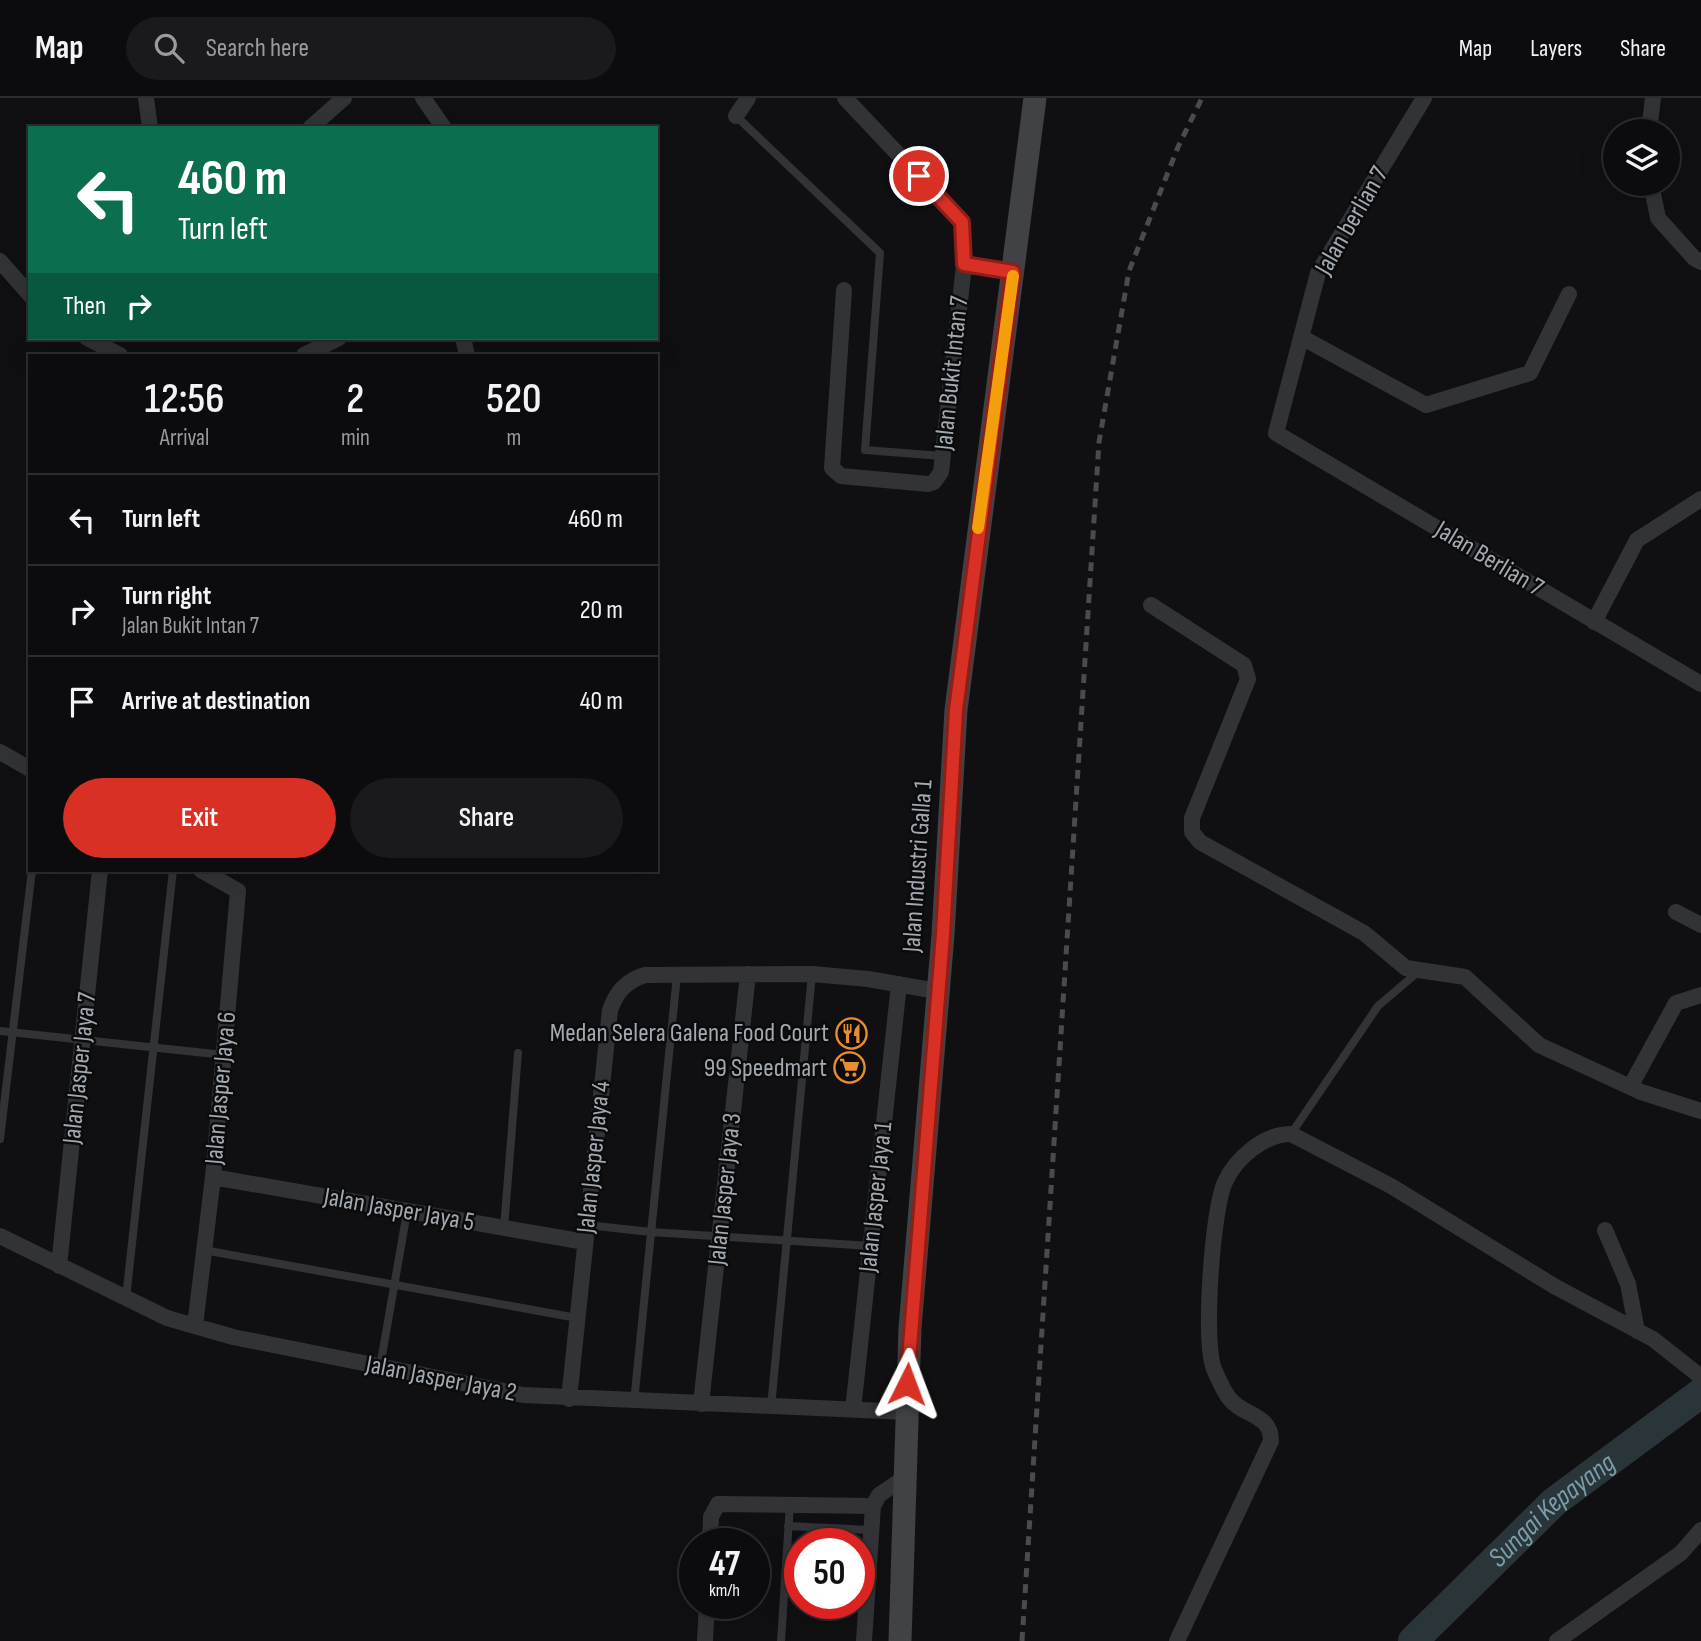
<!DOCTYPE html>
<style>
body{margin:0;font-family:"Sofia Sans Condensed",sans-serif;background:#1a1a1c;color:#f1f3f6;height:100vh;display:flex;flex-direction:column;font-size:26px;white-space:nowrap}
*{box-sizing:border-box;margin:0}
p{font-size:23px;color:#9a9b9e}
.icon{flex:none;width:38px;height:38px;fill:none;stroke:currentColor;stroke-width:2;stroke-linecap:round;stroke-linejoin:round}
.map{position:relative;flex:1;overflow:hidden}
.sheet{position:absolute;left:28px;top:256px;width:630px;height:518px;display:flex;flex-direction:column;background:#0c0c0e;border-radius:0px;box-shadow:0 7px 28px #0002,0 0 0 2px #2c2c2e}
.sheet>*{flex:none}
.top-card{position:absolute;left:28px;top:28px;width:630px;height:214px;border-radius:0px;box-shadow:0 7px 28px #0002,0 0 0 2px #2c2c2e;background:#0b6e4f;color:#fff;overflow:hidden}
.buttons{position:absolute;left:1603px;top:21px;display:grid;gap:14px}
.buttons a{display:grid;place-items:center;width:77px;height:77px;border-radius:50%;background:#0c0c0e;box-shadow:0 7px 28px #0002,0 0 0 2px #2c2c2e;font-size:35px}
.speed{position:absolute;left:679px;top:1430px;display:flex;gap:14px;font-size:35px;font-weight:700;text-align:center}
.speed>*{display:grid;place-content:center;width:91px;height:91px;border-radius:50%;background:#0c0c0e;box-shadow:0 7px 28px #0002,0 0 0 2px #2c2c2e;line-height:1}
.speed small{font-size:18px;font-weight:400}
.speed .limit{border:10px solid #d22;background:#fff;color:#111}
.pin{position:absolute;display:grid;place-items:center;width:60px;height:60px;color:#fff;margin:-30px;border:4px solid #fff;border-radius:50%;box-shadow:0 2px 7px #0007}
.me{position:absolute;width:77px;margin:-38px;rotate:3deg;stroke-linejoin:round;filter:drop-shadow(0 0 5px #0008)}
.turn{display:flex;align-items:center;gap:24px;height:147px;padding:0 35px;font-size:32px}
.turn .icon{width:91px;height:91px;stroke-width:2.5}
.turn b{display:block;font-size:49px;line-height:60px}
.then{display:flex;align-items:center;height:66px;padding:0 35px;background:#0003;gap:14px;font-size:26px}
.eta{display:flex;justify-content:space-evenly;align-items:center;height:119px;text-align:center}
.eta b{font-size:42px;font-weight:600;line-height:49px}
.button{display:flex;gap:14px;margin-top:auto;padding:14px 35px}
.button a{flex:1;height:80px;border-radius:42px;background:#d93025;color:#fff;font-size:28px;font-weight:600;line-height:80px;text-align:center}
.button a+a{background:#1a1a1c;color:#f1f3f6}
ul{padding:0;list-style:none}
li{display:flex;align-items:center;gap:21px;height:91px;padding:0 35px;border-top:2px solid #2c2c2e}
li div{flex:1}
li b{display:block;font-size:26px}
li em{font-style:normal}
header{display:flex;align-items:center;gap:42px;box-sizing:border-box;height:98px;padding:0 35px;background:#0c0c0e;border-bottom:2px solid #2c2c2e}
header strong{font-size:33px}
nav{display:flex;gap:38px;margin-inline-start:auto;font-size:24px}
.search{width:490px;height:63px;background:#1a1a1c;display:flex;align-items:center;gap:18px;box-sizing:border-box;padding:0 24px;border-radius:38px;color:#9a9b9e;font-size:26px}
.map>svg:first-child{display:block}
.lines{fill:none;stroke-linecap:round;stroke-linejoin:round}
.river{stroke:#2a3539;stroke-width:30}
.lane{stroke:#313336;stroke-width:8}
.street{stroke:#313336;stroke-width:16}
.secondary{stroke:#404246;stroke-width:23}
.rail{stroke:#484b4f;stroke-width:5;stroke-dasharray:9 7;stroke-linecap:butt}
.route-casing{stroke:#8d1f18;stroke-width:18}
.route{stroke:#d93025;stroke-width:12}
.slow{stroke:#f59e0b;stroke-width:12}
.labels{text-anchor:middle;dominant-baseline:central;stroke-width:5;stroke-linejoin:round;paint-order:stroke}
.street-label{font-size:26px;fill:#a2a9b2;stroke:#0b0b0c}
.poi-label{font-size:26px;fill:#a2a9b2;stroke:#0b0b0c;text-anchor:end}
.water-label{font-size:28px;font-style:italic;fill:#7a9dac;stroke:#0b0b0c}
</style>
<header>
<strong>Map</strong>
<div class="search"><svg class="icon" aria-label="search" viewBox="0 0 24 24"><circle cx="10" cy="10" r="6"/><path d="M15 15l6 6"/></svg>Search here</div>
<nav><a>Map</a><a>Layers</a><a>Share</a></nav>
</header>
<div class="map">
<svg width="1701" height="1543" viewBox="0 0 1701 1543">
<rect width="100%" height="100%" fill="#101012"/>
<g class="lines">
<path class="river" id="s1" d="M1413,1543l141,-139 147,-109"/>
<path class="lane" d="M736,18l144,137 -15,197 77,6
M0,933l224,24
M1291,1036l87,-128 40,-34
M0,1041l32,-269
M587,1127l64,7 220,14
M504,1130l14,-175
M204,1152l373,68
M126,1200l47,-428
M380,1269l27,-155
M634,1304l43,-427
M771,1309l41,-433
M788,1428l82,4
M781,1543l9,-137"/>
<path class="street" d="M146,0l4,30
M423,0l21,30
M1424,0l-106,175 -42,160 425,251
M736,18l12,-18
M310,30l34,-30
M1649,33l4,-33
M1651,86l7,34 36,40 7,4
M0,163l30,34
M964,167l49,7
M844,192l-12,178 9,8 87,8 6,-2 7,-10 23,-207 -2,-43 -117,-124
M1301,239l125,68 104,-32 39,-79
M87,240l33,17
M463,240l4,17
M304,257l35,-17
M1151,507l93,60 4,14 -56,139v14l8,10 164,91 42,35 59,9 74,68 102,47 60,19
M1594,524l43,-82 64,-41
M0,654l30,17
M1676,814l25,13
M1630,989l46,-84 25,-8
M213,1079l372,65
M1605,1132l23,54 9,47
M0,1138l167,82 66,19 290,58 383,17
M59,1168l41,-396
M195,1228l18,-149 25,-286 -37,-21
M569,1301l41,-389c7,-19 16,-29 35,-35l167,-1 56,5 69,12
M701,1306l47,-430
M853,1312l46,-426
M710,1446l1,-27 7,-13 155,2
M705,1543l2,-38
M864,1543l9,-135 6,-11 25,-17
M1177,1543l94,-200c0,-28 -29,-25 -42,-43 -6,-8 -11,-20 -15,-29 -11,-28 -2,-158 11,-187 11,-24 39,-48 66,-48l100,52 163,100 99,53 48,38
M1557,1543l124,-88 20,-23"/>
<path class="secondary" d="M900,1543l10,-313 33,-393 13,-225 79,-612"/>
<path class="rail" d="M1022,1543l77,-1199 30,-171 49,-124 24,-49"/>
</g>
<g class="lines">
<defs>
<path id="route" d="M907,1286l36,-449 13,-225 57,-438 -49,-8 -2,-42 -43,-46"/>
</defs>
<use href="#route" class="route-casing"/>
<use href="#route" class="route"/>
<path class="slow" d="M978,430l35,-252"/>
</g>
<defs>
<symbol id="restaurant-ring" viewBox="-11 -11 22 22"><circle r="9.5" fill="#0b0b0c" stroke="#e98d31" stroke-width="1.5"/><path d="M-5-6h1v4h1v-4h1v4h1v-4h1v5L-1.5 .5V6h-2V.5L-5-1ZM5-6V6H3V1.5H1.5Q1.5-4 5-6Z" fill="#e98d31"/></symbol>
<symbol id="supermarket-ring" viewBox="-11 -11 22 22"><circle r="9.5" fill="#0b0b0c" stroke="#e98d31" stroke-width="1.5"/><path d="M-6-5.5h2.5l.6 2H6L4.5 2H-2.5L-4.4-4H-6ZM-1.5 3.2a1.3 1.3 0 1 0 .1 0ZM3 3.2a1.3 1.3 0 1 0 .1 0Z" fill="#e98d31"/></symbol>
</defs>
<g fill-rule="evenodd">
<use href="#restaurant-ring" x="834" y="918" width="35" height="35"/>
<use href="#supermarket-ring" x="832" y="952" width="35" height="35"/>
</g>
<g class="labels">
<g class="street-label">
<text transform="translate(1352 123) rotate(-60)">Jalan berlian 7</text>
<text transform="translate(952 275) rotate(-84)">Jalan Bukit Intan 7</text>
<text transform="translate(1489 461) rotate(31)">Jalan Berlian 7</text>
<text transform="translate(918 768) rotate(-86)">Jalan Industri Galla 1</text>
<text transform="translate(80 970) rotate(-84)">Jalan Jasper Jaya 7</text>
<text transform="translate(221 990) rotate(-85)">Jalan Jasper Jaya 6</text>
<text transform="translate(594 1059) rotate(-84)">Jalan Jasper Jaya 4</text>
<text transform="translate(725 1091) rotate(-84)">Jalan Jasper Jaya 3</text>
<text transform="translate(876 1099) rotate(-84)">Jalan Jasper Jaya 1</text>
<text transform="translate(399 1112) rotate(10)">Jalan Jasper Jaya 5</text>
<text transform="translate(441 1281) rotate(11)">Jalan Jasper Jaya 2</text>
</g>
<g class="poi-label">
<text x="829" y="935">Medan Selera Galena Food Court</text>
<text x="827" y="970">99 Speedmart</text>
</g>
<g class="water-label">
<text stroke="none"><textPath href="#s1" startOffset="191">Sungai Kepayang</textPath></text>
</g>
</g>
</svg>
<div class="buttons">
<a><svg class="icon" aria-label="layers" viewBox="0 0 24 24"><path d="M12 4l9 5-9 5-9-5zM3 14l9 5 9-5"/></svg></a>
</div>
<div class="speed"><div>47<small>km/h</small></div><div class="limit">50</div></div>
<div class="pin" style="left:919px;top:78px;background:#d93025"><svg class="icon" aria-label="arrive" viewBox="0 0 24 24"><path d="M6 21V4h12l-3 4 3 4H6"/></svg></div>
<svg class="me" style="left:907px;top:1286px" viewBox="-20 -20 40 40"><path d="M0-17L14 15 0 8-14 15z" fill="#d93025" stroke="#fff" stroke-width="4"/></svg>
<div class="top-card">
<div class="turn"><svg class="icon" aria-label="left" viewBox="0 0 24 24"><path d="M17 20v-9H6M10 6l-5 5 5 5"/></svg><div><b>460 m</b>Turn left</div></div>
<div class="then">Then<svg class="icon" aria-label="right" viewBox="0 0 24 24"><path d="M7 20v-9h11M14 6l5 5-5 5"/></svg></div>
</div>
<section class="sheet">
<div class="eta">
<div><b>12:56</b><p>Arrival</p></div>
<div><b>2</b><p>min</p></div>
<div><b>520</b><p>m</p></div>
</div>
<ul>
<li><svg class="icon" aria-label="left" viewBox="0 0 24 24"><path d="M17 20v-9H6M10 6l-5 5 5 5"/></svg><div><b>Turn left</b></div><em>460 m</em></li>
<li><svg class="icon" aria-label="right" viewBox="0 0 24 24"><path d="M7 20v-9h11M14 6l5 5-5 5"/></svg><div><b>Turn right</b><p>Jalan Bukit Intan 7</p></div><em>20 m</em></li>
<li><svg class="icon" aria-label="arrive" viewBox="0 0 24 24"><path d="M6 21V4h12l-3 4 3 4H6"/></svg><div><b>Arrive at destination</b></div><em>40 m</em></li>
</ul>
<div class="button"><a>Exit</a><a>Share</a></div>
</section>
</div>
